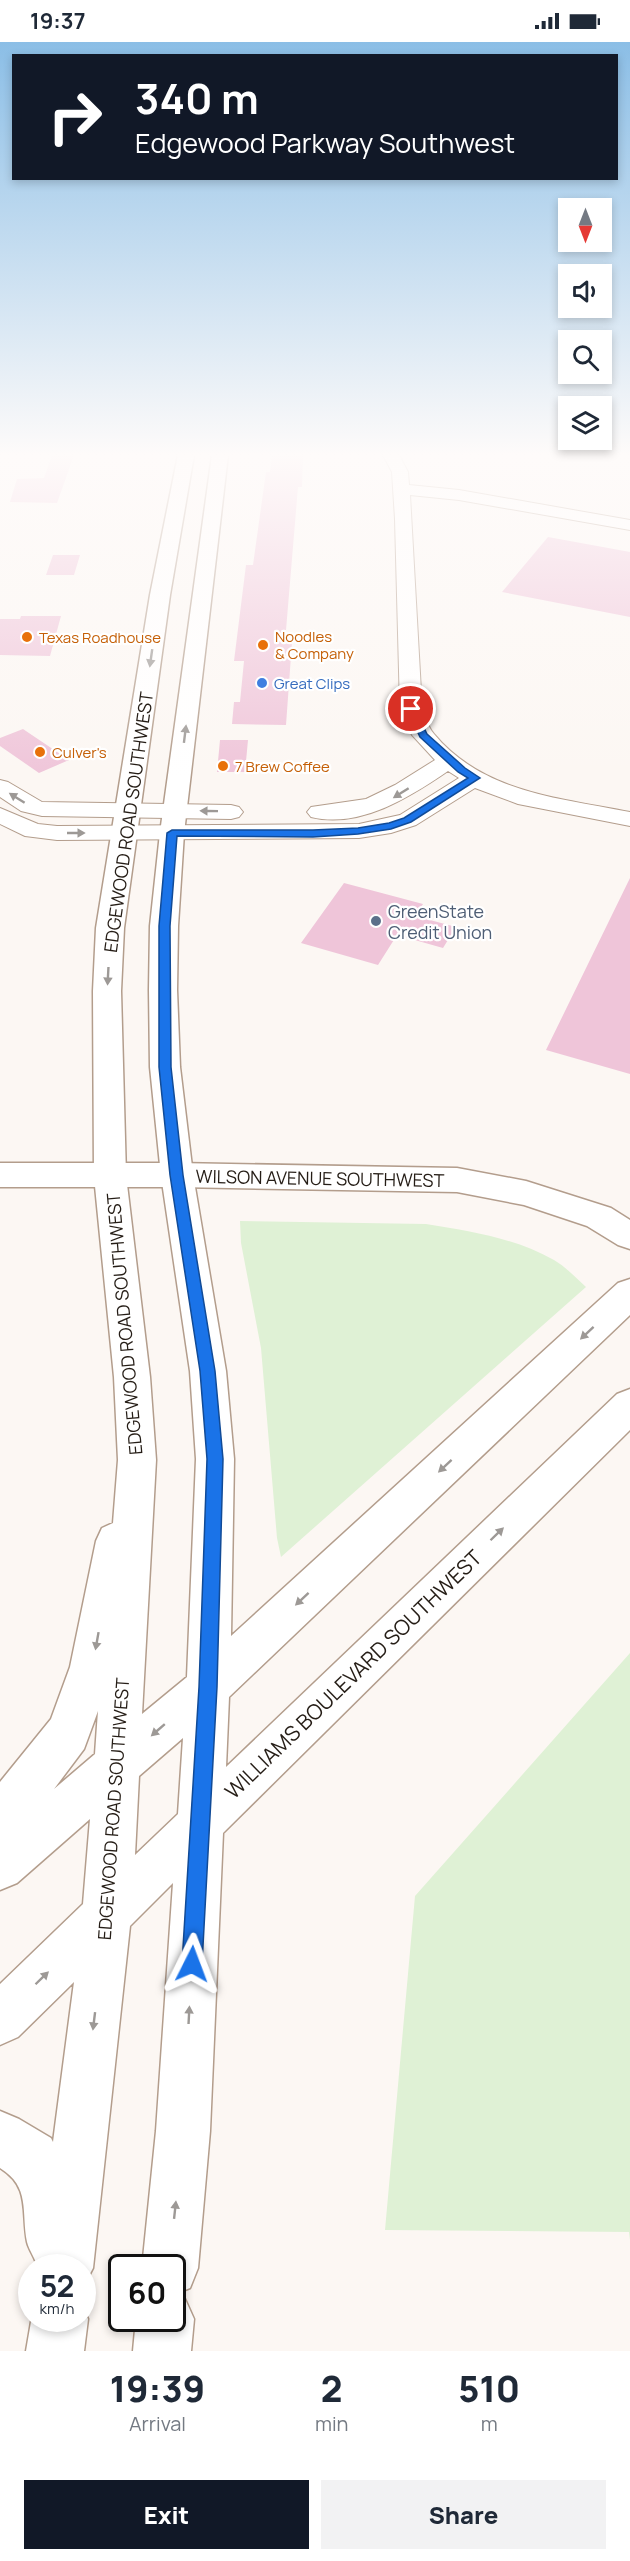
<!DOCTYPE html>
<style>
body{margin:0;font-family:Manrope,sans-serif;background:#f2f2f3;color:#1f2937;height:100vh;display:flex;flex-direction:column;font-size:22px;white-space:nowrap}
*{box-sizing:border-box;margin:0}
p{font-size:20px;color:#747a83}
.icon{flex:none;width:33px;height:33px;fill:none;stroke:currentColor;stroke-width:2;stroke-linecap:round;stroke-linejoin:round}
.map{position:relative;height:2309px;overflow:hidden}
.details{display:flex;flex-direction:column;background:#fff;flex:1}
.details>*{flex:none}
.guide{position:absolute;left:12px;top:12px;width:606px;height:126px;border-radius:0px;box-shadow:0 3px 9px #0003;background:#111827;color:#fff;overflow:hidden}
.needle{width:39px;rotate:180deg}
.controls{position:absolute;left:558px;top:156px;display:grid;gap:12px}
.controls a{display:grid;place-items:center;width:54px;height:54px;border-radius:0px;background:#fff;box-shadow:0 3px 9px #0003;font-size:30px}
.speed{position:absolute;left:18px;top:2212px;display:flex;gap:12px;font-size:30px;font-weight:700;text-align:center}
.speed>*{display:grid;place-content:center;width:78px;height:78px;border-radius:50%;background:#fff;box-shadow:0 3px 9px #0003;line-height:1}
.speed small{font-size:15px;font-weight:400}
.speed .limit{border:3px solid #111;border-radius:9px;background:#fff;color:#111}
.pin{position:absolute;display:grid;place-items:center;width:51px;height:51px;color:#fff;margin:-26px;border:3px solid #fff;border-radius:50%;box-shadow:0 2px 6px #0007}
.me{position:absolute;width:66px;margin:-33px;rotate:3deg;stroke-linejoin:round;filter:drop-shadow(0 0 4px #0008)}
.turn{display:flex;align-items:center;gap:21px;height:126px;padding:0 24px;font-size:27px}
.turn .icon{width:78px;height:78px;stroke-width:2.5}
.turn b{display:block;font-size:42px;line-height:51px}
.eta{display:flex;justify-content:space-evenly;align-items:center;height:102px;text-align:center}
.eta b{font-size:36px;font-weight:800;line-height:42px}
.button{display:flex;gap:12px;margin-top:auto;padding:12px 24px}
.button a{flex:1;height:69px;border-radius:0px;background:#111827;color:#fff;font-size:24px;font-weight:800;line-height:69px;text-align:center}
.button a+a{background:#f2f2f3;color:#1f2937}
.status{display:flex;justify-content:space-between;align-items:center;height:42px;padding:0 30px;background:#fff;direction:ltr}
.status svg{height:16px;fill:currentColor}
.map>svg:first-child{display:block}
.green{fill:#dff1d5}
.building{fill:#efc5d9}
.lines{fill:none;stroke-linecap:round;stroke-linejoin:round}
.minor-casing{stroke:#b39d8c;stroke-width:2}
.tertiary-casing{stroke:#b39d8c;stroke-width:3}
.secondary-casing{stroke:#b39d8c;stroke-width:3}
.primary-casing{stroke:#b39d8c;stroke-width:3}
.minor{fill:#fff;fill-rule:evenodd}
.tertiary{fill:#fff;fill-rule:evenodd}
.secondary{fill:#fff;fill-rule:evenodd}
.primary{fill:#fff;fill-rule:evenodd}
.oneway{fill:#9d9996}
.route{fill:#1a73e8;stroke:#114b97;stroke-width:1.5}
.food-dot{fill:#e8710a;stroke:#fff;stroke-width:2}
.shop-dot{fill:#3f7fe0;stroke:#fff;stroke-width:2}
.service-dot{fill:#5c6f8a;stroke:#fff;stroke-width:2}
.labels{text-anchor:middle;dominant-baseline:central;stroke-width:4.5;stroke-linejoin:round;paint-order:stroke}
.far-food-label{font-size:15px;fill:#c56008;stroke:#fff;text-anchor:start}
.far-shop-label{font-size:15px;fill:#366cbe;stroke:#fff;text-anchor:start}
.street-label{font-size:18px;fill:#251d16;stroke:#fff}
.service-label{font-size:18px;fill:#4e5e75;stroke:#fff;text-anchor:start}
.near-street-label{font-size:21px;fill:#251d16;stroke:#fff}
</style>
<div class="status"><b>19:37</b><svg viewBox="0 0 49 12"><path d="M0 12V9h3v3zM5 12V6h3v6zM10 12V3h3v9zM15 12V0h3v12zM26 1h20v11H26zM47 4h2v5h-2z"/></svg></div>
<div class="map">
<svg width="630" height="2309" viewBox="0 0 630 2309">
<rect width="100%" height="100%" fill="#fcf7f3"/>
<path class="green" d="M240,1179l186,3c44,7 89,14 128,36 12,7 22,18 32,27l-305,270 -4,-19 -16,-190 -20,-105z
M630,1611v587l-1,-8 -244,-2 30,-334z"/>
<path class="building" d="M52,413h22l-17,48 -47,-1 7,-23 27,-1z
M272,413h31l-1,32h-4l-13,155h7l-6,83 -54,-1 2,-22h6l4,-41h-10l12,-96h7l13,-93h4z
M548,495l82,15v65l-128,-25z
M53,513h27l-6,20h-28z
M21,574h40l-11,40 -50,-1v-36h20z
M23,687l46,31 -30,13 -39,-27v-8z
M220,698h28l-3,32h-28z
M630,836v196l-84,-24z
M344,841l79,21 -8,12 41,11 -13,21 -46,-13 -19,30 -77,-22z"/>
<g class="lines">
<defs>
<path id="minor" d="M383,413h16l9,17 1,13 50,5 171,30v10l-171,-30 -49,-5 12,214c3,8 6,18 12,25 49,59 126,64 196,78v14l-112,-22 -43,-16 -59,37 -25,8 -32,5 -302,2 -32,-4 -25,-12v-16l38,16 19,2 302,-2 41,-9 59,-37 -11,-7c-38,26 -88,58 -137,46l-4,-5 4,-5 55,-8 29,-14 40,-25 -23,-25 -12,-26 -5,-190 -3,-47z
M0,738l8,2 34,20 189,3 8,2 4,5 -4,5 -8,2 -189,-3 -21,-5 -21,-14z"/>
<path id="tertiary" d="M177,1121l280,5 69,13 85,27 19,12v29l-12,-4 -31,-19 -63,-21 -67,-13 -280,-5 -11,-3 -5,-9 5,-9z"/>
<path id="secondary" d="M0,1121h177l11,3 5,9 -5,9 -11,3h-177z"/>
<path id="primary" d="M178,413h16l-24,140 -46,333 -3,63 5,185 24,201 6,83 -14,254 45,-37 9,-218 -6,-88 -29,-196 -11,-108 -1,-77 1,-64 10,-93 52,-378h16l-44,378 -6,93 -1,64 3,77 13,108 33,196 8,88 -3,177 387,-353 12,-4v36l-401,382 -3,70 391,-373 13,-5v41l-407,403 -13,298 -12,137 -8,20 -15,6 10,5 9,20 -3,32h-58l3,-32h36v-51h-30l14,-137 17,-248 -43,43 -37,342 -11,21v-21h-45c0,-8 -8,-17 -10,-26 -6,-30 4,-55 -27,-74v-57l19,8 32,19 2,4 21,-160 -56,55 -18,8v-61l83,-80 7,-85 -73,64 -17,7v-108l51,-63 19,-52 26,-126 6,-13 11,-5 5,-63 -4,-83 -20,-201 -1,-185 3,-63 54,-333zM98,1669l-3,43 -41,35 30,-40zM183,1696l-5,76 -43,41 4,-79z
M82,2264l6,13 -4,32h-58l6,-35v3h50z"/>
</defs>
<use href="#minor" class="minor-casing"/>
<use href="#tertiary" class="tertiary-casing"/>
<use href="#secondary" class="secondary-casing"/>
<use href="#primary" class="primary-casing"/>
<use href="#minor" class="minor"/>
<use href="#tertiary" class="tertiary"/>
<use href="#secondary" class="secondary"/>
<use href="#primary" class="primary"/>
</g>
<defs><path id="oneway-solid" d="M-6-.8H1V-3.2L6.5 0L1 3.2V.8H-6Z" transform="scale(1.5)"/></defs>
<g class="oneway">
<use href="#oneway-solid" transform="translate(151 616) rotate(98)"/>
<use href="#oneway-solid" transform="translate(185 692) rotate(-83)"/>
<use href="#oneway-solid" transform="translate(401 751) rotate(148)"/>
<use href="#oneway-solid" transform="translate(17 756) rotate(-148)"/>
<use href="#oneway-solid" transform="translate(209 769) rotate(-179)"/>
<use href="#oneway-solid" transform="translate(76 791)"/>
<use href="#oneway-solid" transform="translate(108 934) rotate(93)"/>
<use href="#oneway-solid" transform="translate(587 1291) rotate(137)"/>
<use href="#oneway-solid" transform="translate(445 1424) rotate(137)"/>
<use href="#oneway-solid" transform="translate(497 1492) rotate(-44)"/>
<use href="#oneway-solid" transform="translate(302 1557) rotate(137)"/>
<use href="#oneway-solid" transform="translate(97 1599) rotate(100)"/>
<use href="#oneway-solid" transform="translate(158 1688) rotate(139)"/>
<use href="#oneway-solid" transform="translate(42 1936) rotate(-44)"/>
<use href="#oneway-solid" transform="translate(189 1973) rotate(-87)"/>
<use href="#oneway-solid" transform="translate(94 1979) rotate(97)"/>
<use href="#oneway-solid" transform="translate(175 2168) rotate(-84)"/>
</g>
<linearGradient id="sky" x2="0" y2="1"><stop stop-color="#8bbee6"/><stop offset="0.56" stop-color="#fefbfa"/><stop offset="1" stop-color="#fefbfa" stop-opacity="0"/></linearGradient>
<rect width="630" height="737" fill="url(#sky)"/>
<path class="route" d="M408,665h6l13,27 38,34 15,10 -69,44 -20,7 -33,5 -45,3 -136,-1 -7,90 1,141 12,108 32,196 8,88 -6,228 -15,277 -3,8 -7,3 -7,-3 -3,-8 17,-277 8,-228 -7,-88 -30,-196 -11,-108v-141l8,-93 5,-3h141l45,-2 31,-5 15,-5 64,-40 -10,-6 -38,-35 -13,-28z"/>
<g class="food-dot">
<circle cx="27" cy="595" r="6"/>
<circle cx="263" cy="603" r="6"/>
<circle cx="40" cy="710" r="6"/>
<circle cx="223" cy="724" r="6"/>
</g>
<circle class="shop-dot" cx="262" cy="641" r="6"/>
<circle class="service-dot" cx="376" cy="879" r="6"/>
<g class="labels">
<g class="far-food-label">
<text x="275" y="594">Noodles<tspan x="275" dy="17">&amp; Company</tspan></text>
<text x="39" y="595">Texas Roadhouse</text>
<text x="52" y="710">Culver's</text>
<text x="235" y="724">7 Brew Coffee</text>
</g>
<g class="far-shop-label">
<text x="274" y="641">Great Clips</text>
</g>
<g class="street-label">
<text transform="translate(128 780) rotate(-82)">EDGEWOOD ROAD SOUTHWEST</text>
<text transform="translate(320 1136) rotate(1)">WILSON AVENUE SOUTHWEST</text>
<text transform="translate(124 1282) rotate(-95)">EDGEWOOD ROAD SOUTHWEST</text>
<text transform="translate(113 1767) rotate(-86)">EDGEWOOD ROAD SOUTHWEST</text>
</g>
<g class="service-label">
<text x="388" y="869">GreenState<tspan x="388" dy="21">Credit Union</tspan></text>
</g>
<g class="near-street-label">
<text transform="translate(353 1632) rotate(-44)">WILLIAMS BOULEVARD SOUTHWEST</text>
</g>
</g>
</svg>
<div class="controls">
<a><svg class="needle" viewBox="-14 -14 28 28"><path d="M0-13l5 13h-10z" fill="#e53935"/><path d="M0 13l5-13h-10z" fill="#747a83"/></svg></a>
<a><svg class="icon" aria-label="sound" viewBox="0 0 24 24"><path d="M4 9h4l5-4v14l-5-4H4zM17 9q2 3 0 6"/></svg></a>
<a><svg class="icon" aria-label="search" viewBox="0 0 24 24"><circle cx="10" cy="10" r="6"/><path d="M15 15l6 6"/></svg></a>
<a><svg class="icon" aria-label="layers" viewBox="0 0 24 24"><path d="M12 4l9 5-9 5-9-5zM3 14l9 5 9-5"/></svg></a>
</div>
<div class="speed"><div>52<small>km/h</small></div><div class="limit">60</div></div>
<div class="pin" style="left:411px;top:667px;background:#d93025"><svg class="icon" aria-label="arrive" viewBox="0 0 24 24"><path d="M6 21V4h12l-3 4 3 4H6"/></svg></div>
<svg class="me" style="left:192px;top:1922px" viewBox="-20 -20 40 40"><path d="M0-17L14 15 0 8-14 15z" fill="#1a73e8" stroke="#fff" stroke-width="4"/></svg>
<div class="guide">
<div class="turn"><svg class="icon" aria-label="right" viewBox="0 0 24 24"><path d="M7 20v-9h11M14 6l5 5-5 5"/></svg><div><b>340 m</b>Edgewood Parkway Southwest</div></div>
</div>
</div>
<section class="details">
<div class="eta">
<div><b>19:39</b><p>Arrival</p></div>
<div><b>2</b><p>min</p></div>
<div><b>510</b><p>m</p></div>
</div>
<div class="button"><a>Exit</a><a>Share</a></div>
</section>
